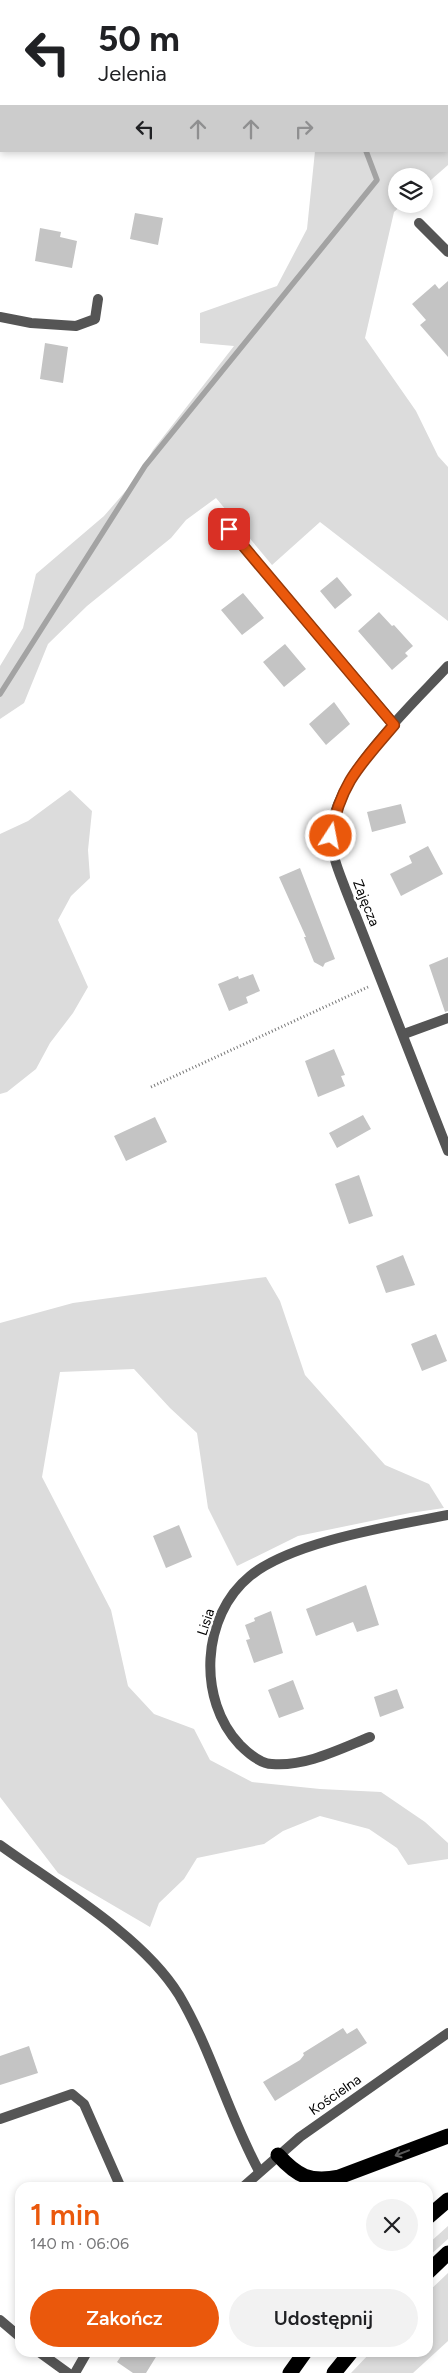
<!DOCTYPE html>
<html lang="pl">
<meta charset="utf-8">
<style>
body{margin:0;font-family:Figtree,sans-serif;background:#f2f2f2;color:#202124;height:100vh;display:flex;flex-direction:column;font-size:19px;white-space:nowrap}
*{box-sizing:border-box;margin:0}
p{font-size:16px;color:#757577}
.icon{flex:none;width:28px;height:28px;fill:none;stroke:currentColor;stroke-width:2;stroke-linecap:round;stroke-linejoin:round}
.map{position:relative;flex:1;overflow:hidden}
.sheet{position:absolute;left:15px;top:2182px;width:418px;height:175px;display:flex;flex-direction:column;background:#fff;border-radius:15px;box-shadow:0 2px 8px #0003}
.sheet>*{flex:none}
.banner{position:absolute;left:0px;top:0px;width:449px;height:152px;box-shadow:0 2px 8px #0003;background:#fff;color:#202124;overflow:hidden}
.controls{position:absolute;left:388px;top:168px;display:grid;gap:10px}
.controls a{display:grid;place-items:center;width:45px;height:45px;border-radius:50%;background:#fff;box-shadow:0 2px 8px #0003;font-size:25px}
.pin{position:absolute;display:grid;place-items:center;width:42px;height:42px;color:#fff;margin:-21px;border-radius:10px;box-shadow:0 2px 8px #0006}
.me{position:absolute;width:55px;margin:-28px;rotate:11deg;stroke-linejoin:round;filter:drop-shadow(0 0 4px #0008)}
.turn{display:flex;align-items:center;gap:18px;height:105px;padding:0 15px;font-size:22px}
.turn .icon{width:65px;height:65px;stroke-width:2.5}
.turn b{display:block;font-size:35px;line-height:42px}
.lanes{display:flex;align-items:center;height:48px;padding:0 15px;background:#0003;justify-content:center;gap:25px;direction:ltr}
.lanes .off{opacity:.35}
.round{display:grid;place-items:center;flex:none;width:52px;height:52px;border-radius:26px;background:#f2f2f2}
.overview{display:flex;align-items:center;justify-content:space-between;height:85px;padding:0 15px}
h1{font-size:30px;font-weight:600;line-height:38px;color:#ea580c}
.button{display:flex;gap:10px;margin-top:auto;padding:10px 15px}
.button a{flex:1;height:58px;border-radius:30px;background:#ea580c;color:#fff;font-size:20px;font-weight:600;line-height:58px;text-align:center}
.button a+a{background:#f2f2f2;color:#202124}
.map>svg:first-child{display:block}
.green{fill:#dcdcdc}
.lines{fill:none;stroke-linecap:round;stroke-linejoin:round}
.stream{stroke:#a3a3a3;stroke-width:5.5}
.building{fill:#c4c4c4}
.path{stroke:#777;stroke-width:3;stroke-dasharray:1 2.5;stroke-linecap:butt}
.lane{stroke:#555;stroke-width:10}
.street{stroke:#555;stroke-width:10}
.highway{stroke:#000;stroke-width:15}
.oneway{stroke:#595959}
.route-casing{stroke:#983908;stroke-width:12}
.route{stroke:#ea580c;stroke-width:9}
.labels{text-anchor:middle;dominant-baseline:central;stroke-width:5;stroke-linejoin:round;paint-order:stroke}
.street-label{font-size:14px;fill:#000;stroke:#fff}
</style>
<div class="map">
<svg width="448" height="2373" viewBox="0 0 448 2373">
<rect width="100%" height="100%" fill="#fff"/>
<path class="green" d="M429,0h19v165l-24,21v-10h-28v28h7l-9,8 -29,126 51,73 22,45 10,11v154l-128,-99 -48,43 -56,-67 -30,22 -15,18 -84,68 -39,38 -24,59 -24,16v-53l23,-38 13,-54 68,-58 33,-38 16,-28 81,-104 -34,-3v-30l77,-27 30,-57 8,-78h133v-150h-21z
M70,790l22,21 -4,39 2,28 -19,18 -13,24 30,67 -15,26 -23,30 -14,26 -29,23 -7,2v-260l28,-13z
M266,1277l14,24 25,74 80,90 44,19 15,24 -34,5 -112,23 -61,30 -29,-58 -11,-75 -27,-25 -36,-39 -74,3 -18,105 69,133 17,76 26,28 40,15 16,31 42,22 68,7 61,3 44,30 23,21v16l-40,6 -11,-17 -28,-19 -49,-13 -37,15 -19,13 -67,14 -13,21 -25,24 -9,24 -92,-54 -58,-76v-474l73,-20z
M448,2226v13l-20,18v-13z
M448,2273v68l-35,32h-62l19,-20 58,-1v-60z"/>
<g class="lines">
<path class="stream" d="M304,0l1,1
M0,694l145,-228 232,-286 -11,-29"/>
</g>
<path class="building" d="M135,213l28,5 -5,27 -28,-6z
M40,228l21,4 -1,5 17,4 -5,27 -37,-7z
M448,281v76l-28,-32 6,-5 -14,-16 23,-20 4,5z
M45,343l23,4 -5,36 -23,-4z
M337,577l15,18 -17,14 -15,-18z
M243,593l21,25 -22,17 -21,-25z
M379,612l13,14 2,-1 19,21 -8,7 3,3 -16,14 -34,-39z
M285,644l21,25 -22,18 -21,-25z
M334,702l16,22 -24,21 -17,-21z
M401,804l5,19 -34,9 -5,-20z
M428,846l15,28 -42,22 -11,-22 22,-11 -3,-7z
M300,868l35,91 -10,4 -2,4 -9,-5 -10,-25h2l-27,-60z
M448,957v54l-3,1 -16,-47z
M253,974l7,17 -14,6 2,6 -19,8 -11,-27 20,-8 1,3z
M334,1049l11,26 -4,1 4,10 -27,11 -13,-36z
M363,1115l8,14 -34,19 -8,-15z
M155,1117l12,25 -41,19 -12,-25z
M359,1175l14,41 -24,8 -14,-40z
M403,1255l12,30 -29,8 -10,-27z
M436,1334l11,27 -25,10 -11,-27z
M179,1525l13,32 -26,11 -13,-32z
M366,1585l13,40 -22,7 -4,-10 -37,14 -10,-27z
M271,1611l12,42 -29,10 -8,-23 4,-1 -5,-14 10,-4 -1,-3z
M293,1680l11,29 -25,9 -11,-28z
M397,1689l7,19 -24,9 -6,-20z
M343,2028l4,6 10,-6 10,15 -92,58 -12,-19 37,-22 4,-5 -1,-2z
M29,2046l9,27 -38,12v-29z
M124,2352h35l-13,21h-13l-16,-11z"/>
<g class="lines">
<path class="path" d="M151,1087l217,-100"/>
<path class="lane" d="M0,54l1,1
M0,317l31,6 45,3 19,-7 3,-20
M404,1034l44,-16
M0,1845c57,41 143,91 179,150 33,56 49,119 80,176"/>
<path class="street" d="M419,223l29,29
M229,529l166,196
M448,666c-37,40 -117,113 -117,170 0,17 8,36 14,52l103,263
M370,1737c-30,12 -65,30 -98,27 -12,0 -24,-11 -32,-19 -43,-45 -39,-129 10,-169 43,-35 143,-50 198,-61
M0,2119l72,-25 12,10 37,84
M242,2188l58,-51 148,-104
M0,2320l20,17
M39,2352l29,21
M75,2373l12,-21"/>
<path class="highway" d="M278,2155c19,21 32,28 61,22l109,-41
M428,2217l20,-17
M428,2272l20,-19
M290,2373l15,-21
M334,2373l17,-21"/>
</g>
<defs><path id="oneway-shaft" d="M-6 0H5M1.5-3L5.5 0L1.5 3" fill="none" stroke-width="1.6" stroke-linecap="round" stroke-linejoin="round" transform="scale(1.25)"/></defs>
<use class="oneway" href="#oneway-shaft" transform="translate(402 2153) rotate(159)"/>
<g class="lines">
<defs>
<path id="route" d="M229,529l165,196c-33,39 -54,58 -63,111"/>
</defs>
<use href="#route" class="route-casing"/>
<use href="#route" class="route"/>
</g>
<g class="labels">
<g class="street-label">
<text transform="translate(366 903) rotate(68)">Zajęcza</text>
<text transform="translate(206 1622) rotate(-72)">Lisia</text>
<text transform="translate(335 2095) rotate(-35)">Kościelna</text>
</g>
</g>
</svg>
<div class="controls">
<a><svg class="icon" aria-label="layers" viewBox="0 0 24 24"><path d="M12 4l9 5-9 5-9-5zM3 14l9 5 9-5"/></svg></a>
</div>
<div class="pin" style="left:229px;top:529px;background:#d93025"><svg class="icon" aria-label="arrive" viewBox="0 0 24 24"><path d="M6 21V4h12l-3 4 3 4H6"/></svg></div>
<svg class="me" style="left:331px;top:836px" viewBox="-20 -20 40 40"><circle r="17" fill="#ea580c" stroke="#fff" stroke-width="3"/><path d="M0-11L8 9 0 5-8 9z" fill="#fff"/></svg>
<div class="banner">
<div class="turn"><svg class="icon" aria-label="left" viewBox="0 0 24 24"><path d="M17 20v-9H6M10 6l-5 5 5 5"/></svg><div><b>50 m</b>Jelenia</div></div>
<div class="lanes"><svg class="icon" aria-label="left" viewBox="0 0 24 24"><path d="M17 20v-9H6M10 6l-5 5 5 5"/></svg><svg class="icon off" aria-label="ahead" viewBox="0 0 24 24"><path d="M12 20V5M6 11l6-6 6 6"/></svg><svg class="icon off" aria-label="ahead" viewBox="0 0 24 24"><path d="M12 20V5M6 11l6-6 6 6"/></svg><svg class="icon off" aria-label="right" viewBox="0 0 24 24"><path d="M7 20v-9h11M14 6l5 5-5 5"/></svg></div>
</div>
<section class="sheet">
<div class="overview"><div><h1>1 min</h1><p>140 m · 06:06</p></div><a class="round"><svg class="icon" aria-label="close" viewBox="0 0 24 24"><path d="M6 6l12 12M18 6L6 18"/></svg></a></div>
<div class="button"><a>Zakończ</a><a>Udostępnij</a></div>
</section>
</div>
